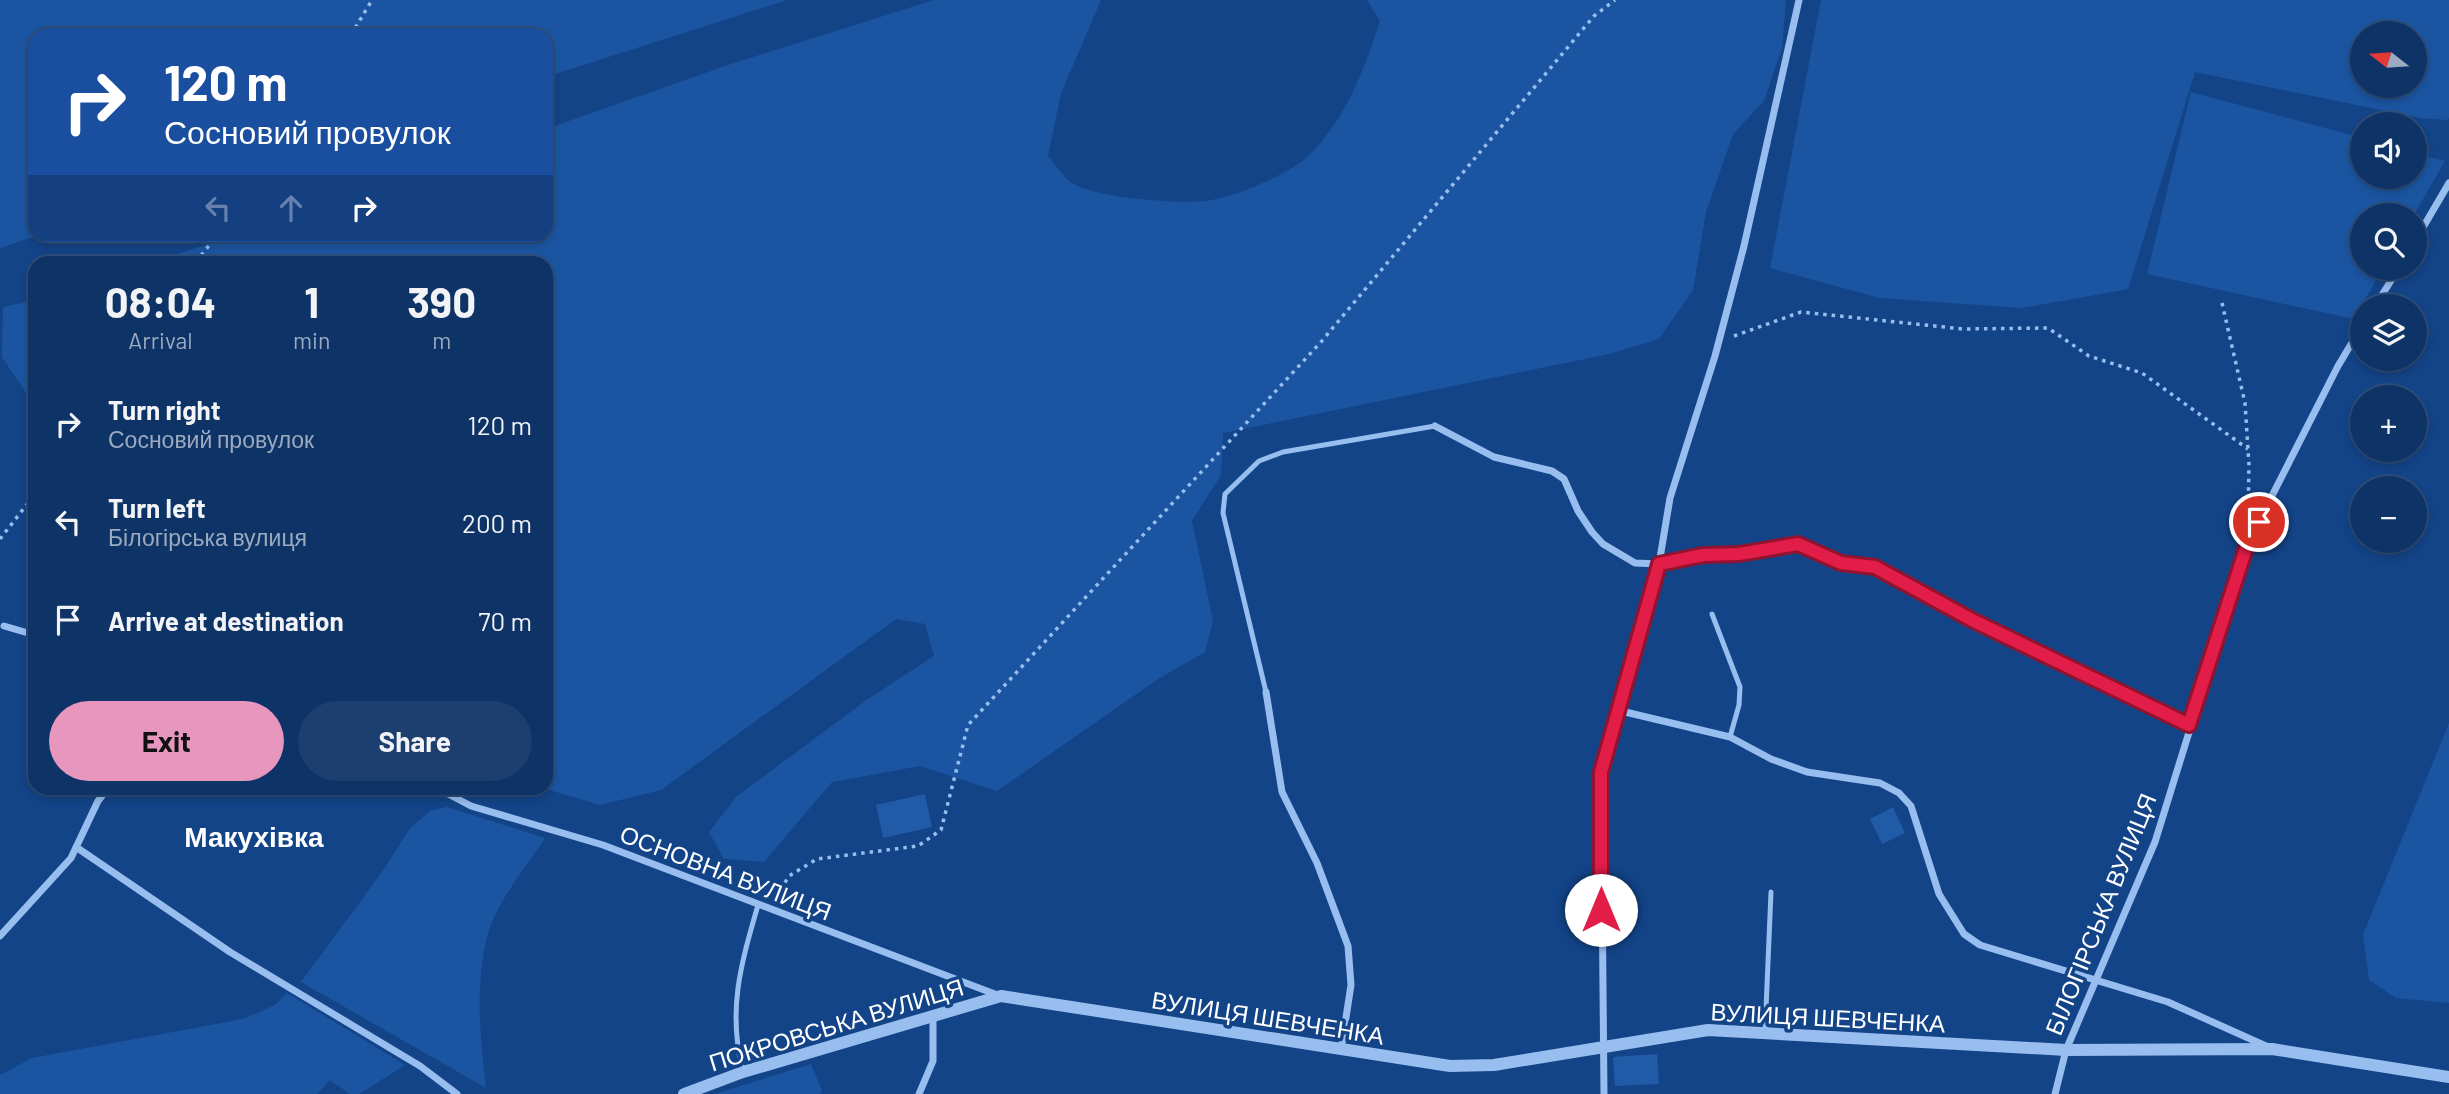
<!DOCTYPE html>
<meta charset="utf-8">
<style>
body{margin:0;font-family:Barlow,sans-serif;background:#1c3f6f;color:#f1f3f6;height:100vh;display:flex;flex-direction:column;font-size:26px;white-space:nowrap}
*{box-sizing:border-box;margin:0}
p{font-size:23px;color:#9baabf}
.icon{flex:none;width:38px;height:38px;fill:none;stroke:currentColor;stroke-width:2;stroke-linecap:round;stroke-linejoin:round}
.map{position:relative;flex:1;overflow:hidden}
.drawer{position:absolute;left:28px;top:256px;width:525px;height:539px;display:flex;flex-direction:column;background:#0e3366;border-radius:21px;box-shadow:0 4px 10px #0003,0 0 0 2px #2e4e7a}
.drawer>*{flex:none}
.top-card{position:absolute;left:28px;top:28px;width:525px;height:214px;border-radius:21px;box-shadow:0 4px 10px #0003,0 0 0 2px #2e4e7a;background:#1a4fa0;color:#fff;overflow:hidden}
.needle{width:46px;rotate:287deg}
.tools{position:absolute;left:2350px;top:21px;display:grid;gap:14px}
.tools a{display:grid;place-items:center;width:77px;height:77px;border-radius:50%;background:#0e3366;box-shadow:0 4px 10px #0003,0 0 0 2px #2e4e7a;font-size:35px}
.pin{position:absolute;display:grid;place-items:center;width:60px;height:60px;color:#fff;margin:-30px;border:4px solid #fff;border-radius:50%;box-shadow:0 2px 7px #0007}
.me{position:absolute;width:77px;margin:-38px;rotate:0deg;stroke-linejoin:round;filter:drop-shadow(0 0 5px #0008)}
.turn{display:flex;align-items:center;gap:24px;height:147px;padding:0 21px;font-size:32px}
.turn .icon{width:91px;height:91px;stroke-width:2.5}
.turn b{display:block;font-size:49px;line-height:60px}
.lanes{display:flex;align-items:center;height:66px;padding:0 21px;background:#0003;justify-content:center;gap:35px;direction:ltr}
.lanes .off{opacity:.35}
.eta{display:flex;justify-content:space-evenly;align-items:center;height:119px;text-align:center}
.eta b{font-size:42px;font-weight:700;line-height:49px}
.cta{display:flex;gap:14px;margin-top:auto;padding:14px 21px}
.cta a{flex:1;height:80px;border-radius:42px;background:#e797bd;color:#111;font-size:28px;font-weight:700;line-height:80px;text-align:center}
.cta a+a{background:#1c3f6f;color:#f1f3f6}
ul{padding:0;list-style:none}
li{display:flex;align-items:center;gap:21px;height:98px;padding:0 21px}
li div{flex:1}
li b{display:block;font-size:26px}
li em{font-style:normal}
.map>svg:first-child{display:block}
.green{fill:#1b55a2;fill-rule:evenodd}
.building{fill:#215aa7}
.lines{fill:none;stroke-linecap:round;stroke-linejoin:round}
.path{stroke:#98bef0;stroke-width:3.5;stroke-dasharray:3.5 5;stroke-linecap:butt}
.service{stroke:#98bef0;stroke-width:5}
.minor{stroke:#98bef0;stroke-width:7}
.tertiary{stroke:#98bef0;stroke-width:12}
.route-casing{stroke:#92132f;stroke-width:18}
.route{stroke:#e11d48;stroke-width:12}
.labels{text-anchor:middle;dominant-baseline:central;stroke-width:7;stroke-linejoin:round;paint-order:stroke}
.street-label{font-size:24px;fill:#fff;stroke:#134488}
.quarter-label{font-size:28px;font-weight:bold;fill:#fff;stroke:#134488}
</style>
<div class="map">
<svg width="2449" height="1094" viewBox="0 0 2449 1094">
<rect width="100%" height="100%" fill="#134488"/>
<path class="green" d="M0,0h787l-241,77v-42h-511v199l4,1 -39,13z
M934,0h167l-40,93 -13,63c7,8 13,18 21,25 20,17 109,23 136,20 27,-3 83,-26 103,-45 37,-35 57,-88 72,-135l-13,-21h419l-4,48 -18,53 -31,33 -27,78 -13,78 -34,49 -50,15 -386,79 -2,42 -29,46 21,100 -8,31 -47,27 -161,112 -77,-25 -88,16 -68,80 -40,-3 -15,-27 27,-35 132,-98 66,-43 -9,-32 -29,-5 -235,171 -61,15 -57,-17h3v-526h-393l83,-27 310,-1v-105l185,-65z
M1821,0h628v118l-2,2 -27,-2 -225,-46 -67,217 -106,19 -142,-10 -110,-30zM2362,33h53v53h-53z
M2191,92l171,46v39h53v-24l30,8 -31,54h-52v53h21l-29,51 -207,-45z
M35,300v106l-33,-49 1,-50z
M2449,723v280l-53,-5 -27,-18 -6,-45z
M447,807l98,31c-19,30 -49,64 -58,99 -12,48 -7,103 -1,151l-185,-106 81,-110 28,-44 20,-17z
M287,993l118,72 -46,29h-9l-20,-14 -13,14h-317v-19l32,-17 211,-39 32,-14z
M811,1064l11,27 -2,3h-105z"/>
<path class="building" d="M925,794l7,33 -49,11 -7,-33z
M1893,807l12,26 -23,11 -12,-25z
M1657,1054l2,30 -44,2 -2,-29z"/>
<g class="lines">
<path class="path" d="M351,35l21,-35
M196,262l22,-28
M2222,303l23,100 4,62 -1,50
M1734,336l67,-24 162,17 85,-1 41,28 53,17 106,76
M0,539l35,-45
M776,897l13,-21 28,-17 101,-13 23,-16 27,-105 353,-383 273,-326 21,-16"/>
<path class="service" d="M1712,614l28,73 -1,18 -9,32
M1266,692l-43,-179 2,-19 34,-33 24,-9 152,-26
M1765,1032l6,-140
M743,1072c-16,-62 -2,-108 15,-167"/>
<path class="minor" d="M2415,241l34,-58
M2375,306l24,-38
M1435,426l59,31 58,14 12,8 14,32 14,21 11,12 32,19 24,1 45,-9 35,-1 59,-10 43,19 34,4 9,4 88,49 217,105
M4,626l31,9
M1266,692l16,100 35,71 31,83 3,39 -10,65
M1621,711l109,26 41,22 36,13 73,11 19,10 12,13 28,88 25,40 16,11 188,57 98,44
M437,788l34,18 132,39 397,151
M76,847l154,105 190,114 37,28
M0,936l71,-78 27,-57 10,-13
M919,1094l14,-33v-45
M1604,1094l-3,-322 58,-208 11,-66 45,-142 29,-110 55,-246
M2055,1094l11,-44 89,-208 92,-297 91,-179 24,-40"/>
<path class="tertiary" d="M684,1094l59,-22 258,-76 449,70 44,-1 214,-35 358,20 206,-1 177,28"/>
</g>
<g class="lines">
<defs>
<path id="route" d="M1601,910v-138l58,-208 44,-9 36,-1 59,-10 43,19 34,4 97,53 217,105 58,-180 12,-23"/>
</defs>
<use href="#route" class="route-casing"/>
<use href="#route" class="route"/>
</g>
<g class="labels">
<g class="street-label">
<text transform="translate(726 872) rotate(21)">ОСНОВНА ВУЛИЦЯ</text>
<text transform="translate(2100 914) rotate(-68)">БІЛОГІРСЬКА ВУЛИЦЯ</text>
<text transform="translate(1268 1017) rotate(9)">ВУЛИЦЯ ШЕВЧЕНКА</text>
<text transform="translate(1828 1017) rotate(3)">ВУЛИЦЯ ШЕВЧЕНКА</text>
<text transform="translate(836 1024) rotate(-17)">ПОКРОВСЬКА ВУЛИЦЯ</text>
</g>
<g class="quarter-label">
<text x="254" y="836">Макухівка</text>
</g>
</g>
</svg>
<div class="tools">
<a><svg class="needle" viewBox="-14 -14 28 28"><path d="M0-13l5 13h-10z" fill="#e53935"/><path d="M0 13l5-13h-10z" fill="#9baabf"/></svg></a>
<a><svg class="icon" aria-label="sound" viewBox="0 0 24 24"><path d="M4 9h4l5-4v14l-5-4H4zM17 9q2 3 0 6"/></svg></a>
<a><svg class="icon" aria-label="search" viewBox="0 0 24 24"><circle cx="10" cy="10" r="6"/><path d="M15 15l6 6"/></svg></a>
<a><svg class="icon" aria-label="layers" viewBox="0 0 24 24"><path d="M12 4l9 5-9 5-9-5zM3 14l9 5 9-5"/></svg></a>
<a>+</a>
<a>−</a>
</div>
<div class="pin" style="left:2259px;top:522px;background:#d93025"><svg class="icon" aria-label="arrive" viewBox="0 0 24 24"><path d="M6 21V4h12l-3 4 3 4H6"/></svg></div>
<svg class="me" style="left:1601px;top:910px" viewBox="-20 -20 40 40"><circle r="19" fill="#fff"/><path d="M0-13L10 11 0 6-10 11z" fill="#e11d48"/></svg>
<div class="top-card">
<div class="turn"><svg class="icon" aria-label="right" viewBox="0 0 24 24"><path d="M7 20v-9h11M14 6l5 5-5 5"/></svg><div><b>120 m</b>Сосновий провулок</div></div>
<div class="lanes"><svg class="icon off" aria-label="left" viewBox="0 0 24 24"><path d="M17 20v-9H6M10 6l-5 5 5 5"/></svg><svg class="icon off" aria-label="ahead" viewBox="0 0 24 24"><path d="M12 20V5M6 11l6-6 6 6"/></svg><svg class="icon" aria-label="right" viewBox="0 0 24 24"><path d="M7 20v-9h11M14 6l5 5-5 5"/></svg></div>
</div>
<section class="drawer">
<div class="eta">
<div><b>08:04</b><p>Arrival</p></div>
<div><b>1</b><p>min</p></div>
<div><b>390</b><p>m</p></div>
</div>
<ul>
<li><svg class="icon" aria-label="right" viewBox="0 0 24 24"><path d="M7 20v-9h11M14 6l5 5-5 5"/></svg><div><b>Turn right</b><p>Сосновий провулок</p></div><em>120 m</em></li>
<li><svg class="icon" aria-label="left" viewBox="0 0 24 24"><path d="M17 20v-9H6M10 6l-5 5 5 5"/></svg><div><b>Turn left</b><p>Білогірська вулиця</p></div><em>200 m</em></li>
<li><svg class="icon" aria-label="arrive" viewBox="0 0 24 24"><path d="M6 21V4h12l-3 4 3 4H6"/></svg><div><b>Arrive at destination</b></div><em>70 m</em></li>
</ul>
<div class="cta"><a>Exit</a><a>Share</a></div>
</section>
</div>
